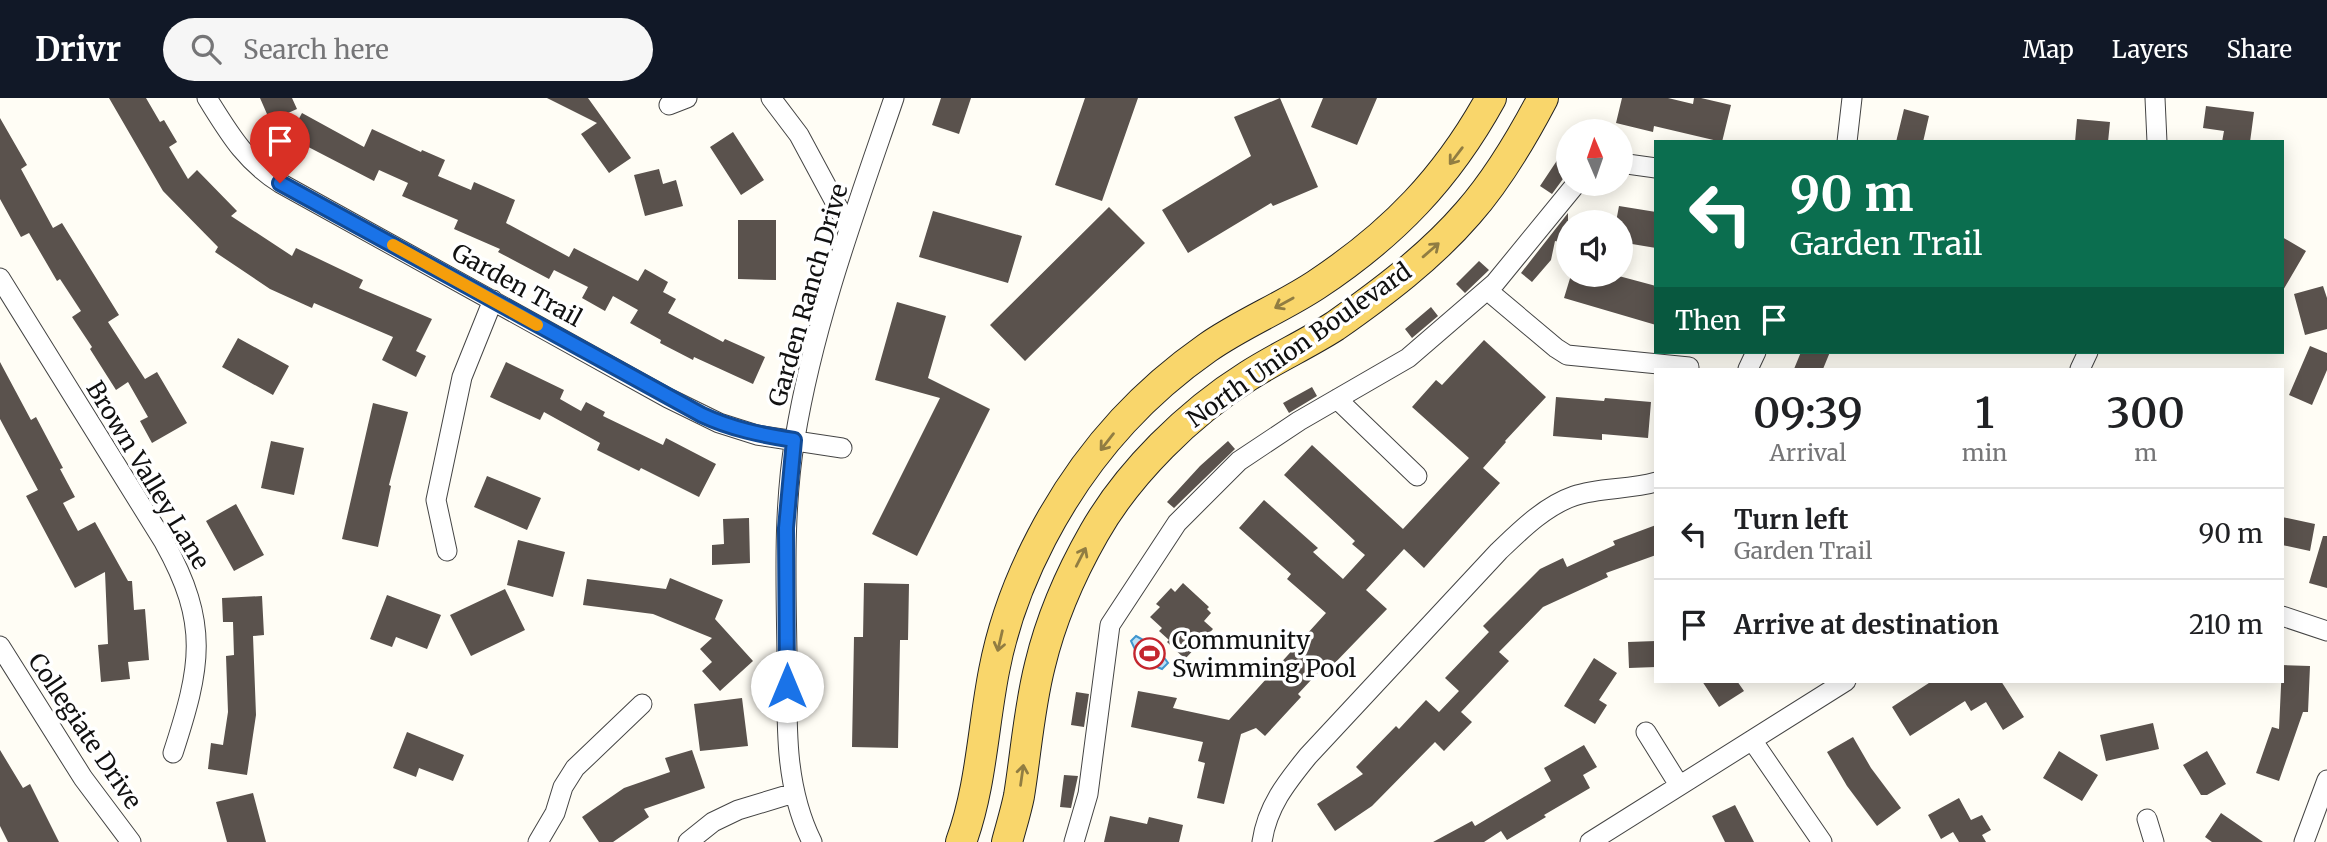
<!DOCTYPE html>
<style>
body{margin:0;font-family:Merriweather,serif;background:#f6f6f6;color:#202124;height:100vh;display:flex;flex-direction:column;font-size:26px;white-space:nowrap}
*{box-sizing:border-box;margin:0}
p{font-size:23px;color:#757577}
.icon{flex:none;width:38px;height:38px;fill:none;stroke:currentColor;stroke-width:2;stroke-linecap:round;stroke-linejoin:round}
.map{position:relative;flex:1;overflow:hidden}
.sheet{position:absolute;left:1654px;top:270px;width:630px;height:315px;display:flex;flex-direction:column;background:#fff;border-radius:0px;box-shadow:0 4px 18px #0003}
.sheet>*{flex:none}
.top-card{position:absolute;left:1654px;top:42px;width:630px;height:214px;border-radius:0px;box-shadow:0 4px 18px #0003;background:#0b6e4f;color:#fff;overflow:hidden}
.needle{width:46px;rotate:358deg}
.fabs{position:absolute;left:1556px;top:21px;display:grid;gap:14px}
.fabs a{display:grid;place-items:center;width:77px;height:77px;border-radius:50%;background:#fff;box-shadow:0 4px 18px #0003;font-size:35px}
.pin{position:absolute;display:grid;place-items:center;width:60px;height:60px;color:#fff;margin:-72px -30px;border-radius:50% 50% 50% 0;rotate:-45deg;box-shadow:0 0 7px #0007}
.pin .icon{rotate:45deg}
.me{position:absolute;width:77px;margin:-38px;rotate:0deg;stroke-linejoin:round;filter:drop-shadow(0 0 5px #0008)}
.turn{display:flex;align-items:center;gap:24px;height:147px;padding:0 21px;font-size:32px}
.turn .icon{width:91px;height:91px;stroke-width:2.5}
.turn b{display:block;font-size:49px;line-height:60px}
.then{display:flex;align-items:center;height:66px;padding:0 21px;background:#0003;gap:14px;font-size:26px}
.eta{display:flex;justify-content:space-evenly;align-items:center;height:119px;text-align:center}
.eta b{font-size:42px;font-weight:600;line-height:49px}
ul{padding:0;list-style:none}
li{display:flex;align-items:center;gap:21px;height:91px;padding:0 21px;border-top:2px solid #e0e0e0}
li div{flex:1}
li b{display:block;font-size:26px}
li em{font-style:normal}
header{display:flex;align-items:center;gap:42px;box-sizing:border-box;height:98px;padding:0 35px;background:#111827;color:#fff}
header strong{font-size:33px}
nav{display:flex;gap:38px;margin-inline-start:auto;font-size:24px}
.search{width:490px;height:63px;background:#f6f6f6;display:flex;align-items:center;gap:18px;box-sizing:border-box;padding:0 24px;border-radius:38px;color:#757577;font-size:26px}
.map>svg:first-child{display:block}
.water{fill:#b9e0f7;stroke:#3f96cf;stroke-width:2}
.building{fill:#5a524d}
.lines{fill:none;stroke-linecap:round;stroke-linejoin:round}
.minor-casing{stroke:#444;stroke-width:21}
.primary-casing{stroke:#222;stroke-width:32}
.minor{stroke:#fff;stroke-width:19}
.primary{stroke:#f9d66b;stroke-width:30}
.oneway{stroke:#917d42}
.route-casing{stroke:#114b97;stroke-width:18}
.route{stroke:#1a73e8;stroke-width:12}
.slow{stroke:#f59e0b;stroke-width:12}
.labels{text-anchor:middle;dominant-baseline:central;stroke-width:7;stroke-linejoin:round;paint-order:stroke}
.street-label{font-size:24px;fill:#111;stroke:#fff}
.poi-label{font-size:24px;fill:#111;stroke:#fff;text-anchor:start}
</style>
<header>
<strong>Drivr</strong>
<div class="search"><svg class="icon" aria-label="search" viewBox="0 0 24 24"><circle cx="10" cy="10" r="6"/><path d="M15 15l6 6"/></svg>Search here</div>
<nav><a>Map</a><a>Layers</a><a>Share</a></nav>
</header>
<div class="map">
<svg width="2327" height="744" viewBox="0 0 2327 744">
<rect width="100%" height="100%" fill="#fffdf5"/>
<path class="water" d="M1136,538l20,11 12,16 -6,6 -22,-9 -9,-19z"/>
<path class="building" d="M109,0h37l14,24 4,-2 13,22 -8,5 19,32 9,-9 40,41 -6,5 61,40 4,-8 67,32 -4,8 73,31 -16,32 10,5 -10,21 -34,-17 11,-23 -79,-34 -2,5 -42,-19 -55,-37 3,-5 -55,-56z
M260,0h32l5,11 -27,12z
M547,0h41l43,60 -22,15 -28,-39 16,-11z
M941,0h30l-12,36 -27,-9z
M1085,0h53l-36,103 -47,-16z
M1280,0l38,89 -45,19 -2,-3 -83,50 -26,-43 89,-54 -17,-39z
M1323,0h54l-20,47 -46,-18z
M1622,0h46l25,6 1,-6h7l30,7 -9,37 -68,-16 -1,6 -37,-9z
M2206,8l48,6 -4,30h-28l2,-11 -21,-3z
M1904,11l25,7 -6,26h-27z
M302,15l62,34 8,-18 49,23 1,-2 23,10 -7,16 33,14 3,-8 41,18 -9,23 63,34 5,-9 64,33 7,-12 23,13 -5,10 13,7 -8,14 55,29 2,-3 40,18 -12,27 -59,-27 -1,3 -33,-17 1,-3 -31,-17 8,-13 -25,-14 -8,15 -23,-13 6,-11 -34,-17 -5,9 -51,-27 2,-3 -46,-20 4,-9 -56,-24 6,-13 -29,-13 -5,11 -85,-44z
M0,20l27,47 -6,4 32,59 9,-5 57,92 -11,7 37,57 12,-7 30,51 -35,20 -12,-22 8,-4 -20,-35 -12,8 -26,-41 2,-2 -20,-30 9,-6 -21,-32 -3,2 -28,-48 -8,4 -21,-38z
M2077,21l33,3 -2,20h-33z
M733,34l31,48 -23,15 -31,-48z
M1558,61l10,7v6l-16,22 -12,-8z
M659,71l4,15 13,-4 7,26 -38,10 -11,-41z
M1619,108l37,6v36l-36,-6v-20h-4z
M1109,109l36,36 -120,118 -35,-36z
M933,113l89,25 -14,47 -89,-26z
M1568,115v24l-4,6 -9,-2 -4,19 -19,22 -11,-9z
M738,122h38v60l-38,-1z
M2282,139l24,14 -24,41z
M1479,163l10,9 -24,23 -9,-9z
M1571,177h44l41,11v39l-92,-27z
M2323,188l4,12v31l-22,6 -11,-41z
M897,204l49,14 -18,62 62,31 -73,147 -45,-22 68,-136 -65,-18z
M1431,209l7,9 -26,22 -7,-9z
M238,240l51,28 -16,29 -51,-28z
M1484,242l62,57 -41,44 1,1 -23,26 17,15 -76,85 -20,-19 -38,41 21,19 -57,59 -4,-4 -28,30 3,3 -36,39 -9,-8 -15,6 -17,70 -27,-6 8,-35 -7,-2 5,-19 -72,-15 7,-36 39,7 -4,10 56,12 97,-107 -39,-34 4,-5 -52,-46 25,-28 54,48 -5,4 30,27 22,-24 -13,-11 3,-3 -71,-66 28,-30 91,84 66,-71 -57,-51 24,-27 6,5z
M2310,248l17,7v17l-15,35 -23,-10z
M1801,254h29l-7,17h-29z
M0,264l31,58 5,-3 27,51 -3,1 15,28 -12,6 15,28 17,-9 33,59h4l2,29 11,-1 4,51 -21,2 2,17 -29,3 -3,-37 10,-1 -3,-72 -30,16 -49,-92 12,-6 -38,-71z
M506,264l58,28 -4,9 21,12 5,-9 19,10 -2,4 60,29 3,-7 50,26 -17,33 -58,-29 -2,3 -42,-21 3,-7 -56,-31 -4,8 -50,-23z
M1312,289l5,9 -28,17 -6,-10z
M1556,299l48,4 1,-3 46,4 -3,36 -46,-4v6l-49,-4z
M373,305l35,9 -19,73 2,1 -13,61 -36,-8z
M271,343l33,7 -10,47 -33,-7z
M1228,343l7,8 -61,59 -7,-6 33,-36z
M487,378l54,22 -14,32 -53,-23z
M236,406l28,51 -30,16 -28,-50z
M2282,419l33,7 -5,27 -28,-6z
M749,420l1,45 -38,2v-20l12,-1 -1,-25z
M1656,427v30l-50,18 2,4 -65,30 -44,45 10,9 -48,51 11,10 -28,29 -9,-9 -63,64 -37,25 -18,-27 46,-30 -7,-7 40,-41 3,3 27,-29 13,12 20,-21 -14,-13 44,-46 -6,-6 57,-57 23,-11 4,9 48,-22 -2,-4z
M2323,438h4v52l-18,-5z
M518,442l47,12 -12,45 -46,-12z
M670,480l53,22 -8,19 38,42 -33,30 -18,-20 10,-9 -12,-13 12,-11 -59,-24 -70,-9 4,-26 79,10z
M864,485l45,1 -1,56h-8l-2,108 -46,-1 2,-110h9z
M1183,485l26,24 -2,2 4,4 -7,8 9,8 -28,30 -18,-17 2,-2 -10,-9 3,-3 -12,-11 10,-10 -4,-3 15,-16 4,4z
M505,491l20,41 -54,26 -21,-41z
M387,497l54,20 -14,34 -31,-12 -4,10 -22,-8z
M262,498l2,39 -11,1 3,79 -9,60 -39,-6 3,-26 12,2 5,-33 -2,-56 8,-1 -1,-33h-10l-1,-24z
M1656,543v26l-27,1 -1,-26z
M1594,560l23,15 -18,27 8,5 -12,19 -31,-18z
M2282,567l28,1 -2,46h-5l-24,69 -23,-8 16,-46 7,2z
M1702,583h35l7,10 -25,16z
M1932,583h69l23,36 -21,13 -17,-28 -15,9 -6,-10 -55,35 -18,-29z
M1076,594l13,2 -5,33 -13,-2z
M742,600l6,48 -48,5 -6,-47z
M2153,625l6,26 -53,12 -6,-26z
M407,634l57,23 -11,26 -34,-13 -3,9 -23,-9z
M1853,639l18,31 30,40 -24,18 -30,-40 -20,-34z
M1584,647l13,22 -14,8 7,13 -46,27 2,2 -39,23 -6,-9 -17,11h-51l39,-21 3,5 76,-45 -7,-13z
M0,652l23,38 7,-4 29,58h-51l-8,-16z
M692,652l13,38 -61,21 5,8 -36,25h-14l-17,-25 42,-29 46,-16 -5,-14z
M2059,653l39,24 -16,26 -39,-23z
M2207,653l19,33 -19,11h-6l-18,-30z
M1064,677l14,1 -7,32 -11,-1z
M253,695l13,49h-39l-11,-40z
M1959,700l12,22 11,-5 9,15 -9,5 4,7h-27l-6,-10 -12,7 -13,-24z
M1735,707l19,37h-29l-13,-26z
M2221,715l42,29h-51l-7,-5z
M1110,718l37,8 2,-7 34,8 -4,17h-75z"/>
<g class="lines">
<defs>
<path id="minor" d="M207,0c22,35 37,62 73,85l388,215 51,25 38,12 85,13
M771,0l28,37 50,93
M2155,0l2,44
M669,7l18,-7
M1847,44l5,-44
M1620,65l36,5
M0,180l164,264c46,82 37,125 9,211
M1487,192l69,58 11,7 122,12
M1748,271l8,-17
M2080,271l8,-17
M1337,301l80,77
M447,453l-11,-51 26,-123 31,-77
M2282,518l45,15
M0,548l83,132 48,64
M1646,634l33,53
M1752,642l70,102
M2147,721l7,23
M538,744l17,-29 8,-26 12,-19 67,-64
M688,744l25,-20 25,-12 56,-17
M812,744c-29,-59 -25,-123 -25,-187 -1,-72 -4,-145 8,-217 19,-116 61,-229 99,-340
M1074,744l14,-48 22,-169 67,-102 62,-62 60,-40 109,-63 87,-75 81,-99
M1262,744c5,-35 24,-59 46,-86l191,-205c22,-21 46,-45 75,-55 26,-9 55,-6 82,-14
M1590,744l256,-161
M2304,744l23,-62"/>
<path id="primary" d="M961,744c20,-54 22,-115 33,-171 17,-90 67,-183 129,-250 25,-27 54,-52 84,-73 34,-24 74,-40 109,-63 77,-51 131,-107 175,-187
M1007,744c4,-15 9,-31 12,-46 7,-43 10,-88 21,-131 11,-46 30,-90 54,-132 34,-60 95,-120 154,-157 28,-18 59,-32 87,-50 47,-33 95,-69 133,-113 30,-34 54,-75 75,-115"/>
</defs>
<use href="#minor" class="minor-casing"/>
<use href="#primary" class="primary-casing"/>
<use href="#minor" class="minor"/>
<use href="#primary" class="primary"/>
</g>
<defs><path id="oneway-shaft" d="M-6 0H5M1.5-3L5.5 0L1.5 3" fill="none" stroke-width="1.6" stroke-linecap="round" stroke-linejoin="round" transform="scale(1.75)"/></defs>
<g class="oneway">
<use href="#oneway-shaft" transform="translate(1456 58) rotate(127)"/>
<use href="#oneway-shaft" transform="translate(1431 152) rotate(-41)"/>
<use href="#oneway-shaft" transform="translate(1284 205) rotate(151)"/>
<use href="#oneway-shaft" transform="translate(1107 344) rotate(128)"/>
<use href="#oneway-shaft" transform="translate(1081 459) rotate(-63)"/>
<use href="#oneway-shaft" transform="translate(1000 543) rotate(103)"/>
<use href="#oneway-shaft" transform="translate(1022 677) rotate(-82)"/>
</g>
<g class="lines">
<defs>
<path id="route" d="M280,85l422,232c30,14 60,20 92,25l-8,88 1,158"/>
</defs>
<use href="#route" class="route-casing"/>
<use href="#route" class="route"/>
<path class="slow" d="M393,147l144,80"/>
</g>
<defs>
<symbol id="stadium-ring" viewBox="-11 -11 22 22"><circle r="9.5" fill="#fff" stroke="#c4262e" stroke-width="1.5"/><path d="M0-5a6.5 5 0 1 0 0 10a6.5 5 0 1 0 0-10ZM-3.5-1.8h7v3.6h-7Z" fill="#c4262e"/></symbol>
</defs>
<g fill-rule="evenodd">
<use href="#stadium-ring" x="1132" y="538" width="35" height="35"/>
</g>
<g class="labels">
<g class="street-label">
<text transform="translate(517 187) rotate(29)">Garden Trail</text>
<text transform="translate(808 197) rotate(-74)">Garden Ranch Drive</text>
<text transform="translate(1299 247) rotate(-35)">North Union Boulevard</text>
<text transform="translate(148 377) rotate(59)">Brown Valley Lane</text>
<text transform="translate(85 633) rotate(56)">Collegiate Drive</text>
</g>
<g class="poi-label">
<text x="1172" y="542">Community<tspan x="1172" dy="28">Swimming Pool</tspan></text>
</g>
</g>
</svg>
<div class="fabs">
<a><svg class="needle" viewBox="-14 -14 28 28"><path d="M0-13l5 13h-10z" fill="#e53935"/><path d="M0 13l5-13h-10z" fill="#757577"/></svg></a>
<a><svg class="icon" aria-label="sound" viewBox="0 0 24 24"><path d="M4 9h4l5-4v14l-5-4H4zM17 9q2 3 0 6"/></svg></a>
</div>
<div class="pin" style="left:280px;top:85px;background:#d93025"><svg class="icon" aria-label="arrive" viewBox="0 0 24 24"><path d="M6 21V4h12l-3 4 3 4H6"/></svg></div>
<svg class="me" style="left:787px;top:588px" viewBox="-20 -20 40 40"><circle r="19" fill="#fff"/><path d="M0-13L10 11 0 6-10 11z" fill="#1a73e8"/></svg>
<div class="top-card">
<div class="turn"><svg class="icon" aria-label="left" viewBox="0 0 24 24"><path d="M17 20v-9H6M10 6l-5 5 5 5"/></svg><div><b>90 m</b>Garden Trail</div></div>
<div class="then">Then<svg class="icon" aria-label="arrive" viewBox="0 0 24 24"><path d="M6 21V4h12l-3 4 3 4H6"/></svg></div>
</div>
<section class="sheet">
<div class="eta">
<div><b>09:39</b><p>Arrival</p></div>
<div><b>1</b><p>min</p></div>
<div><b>300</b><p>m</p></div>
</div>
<ul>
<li><svg class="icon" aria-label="left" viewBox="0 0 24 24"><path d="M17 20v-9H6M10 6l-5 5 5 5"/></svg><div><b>Turn left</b><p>Garden Trail</p></div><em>90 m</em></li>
<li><svg class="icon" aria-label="arrive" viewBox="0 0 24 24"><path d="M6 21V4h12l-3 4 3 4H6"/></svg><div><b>Arrive at destination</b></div><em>210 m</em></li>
</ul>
</section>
</div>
